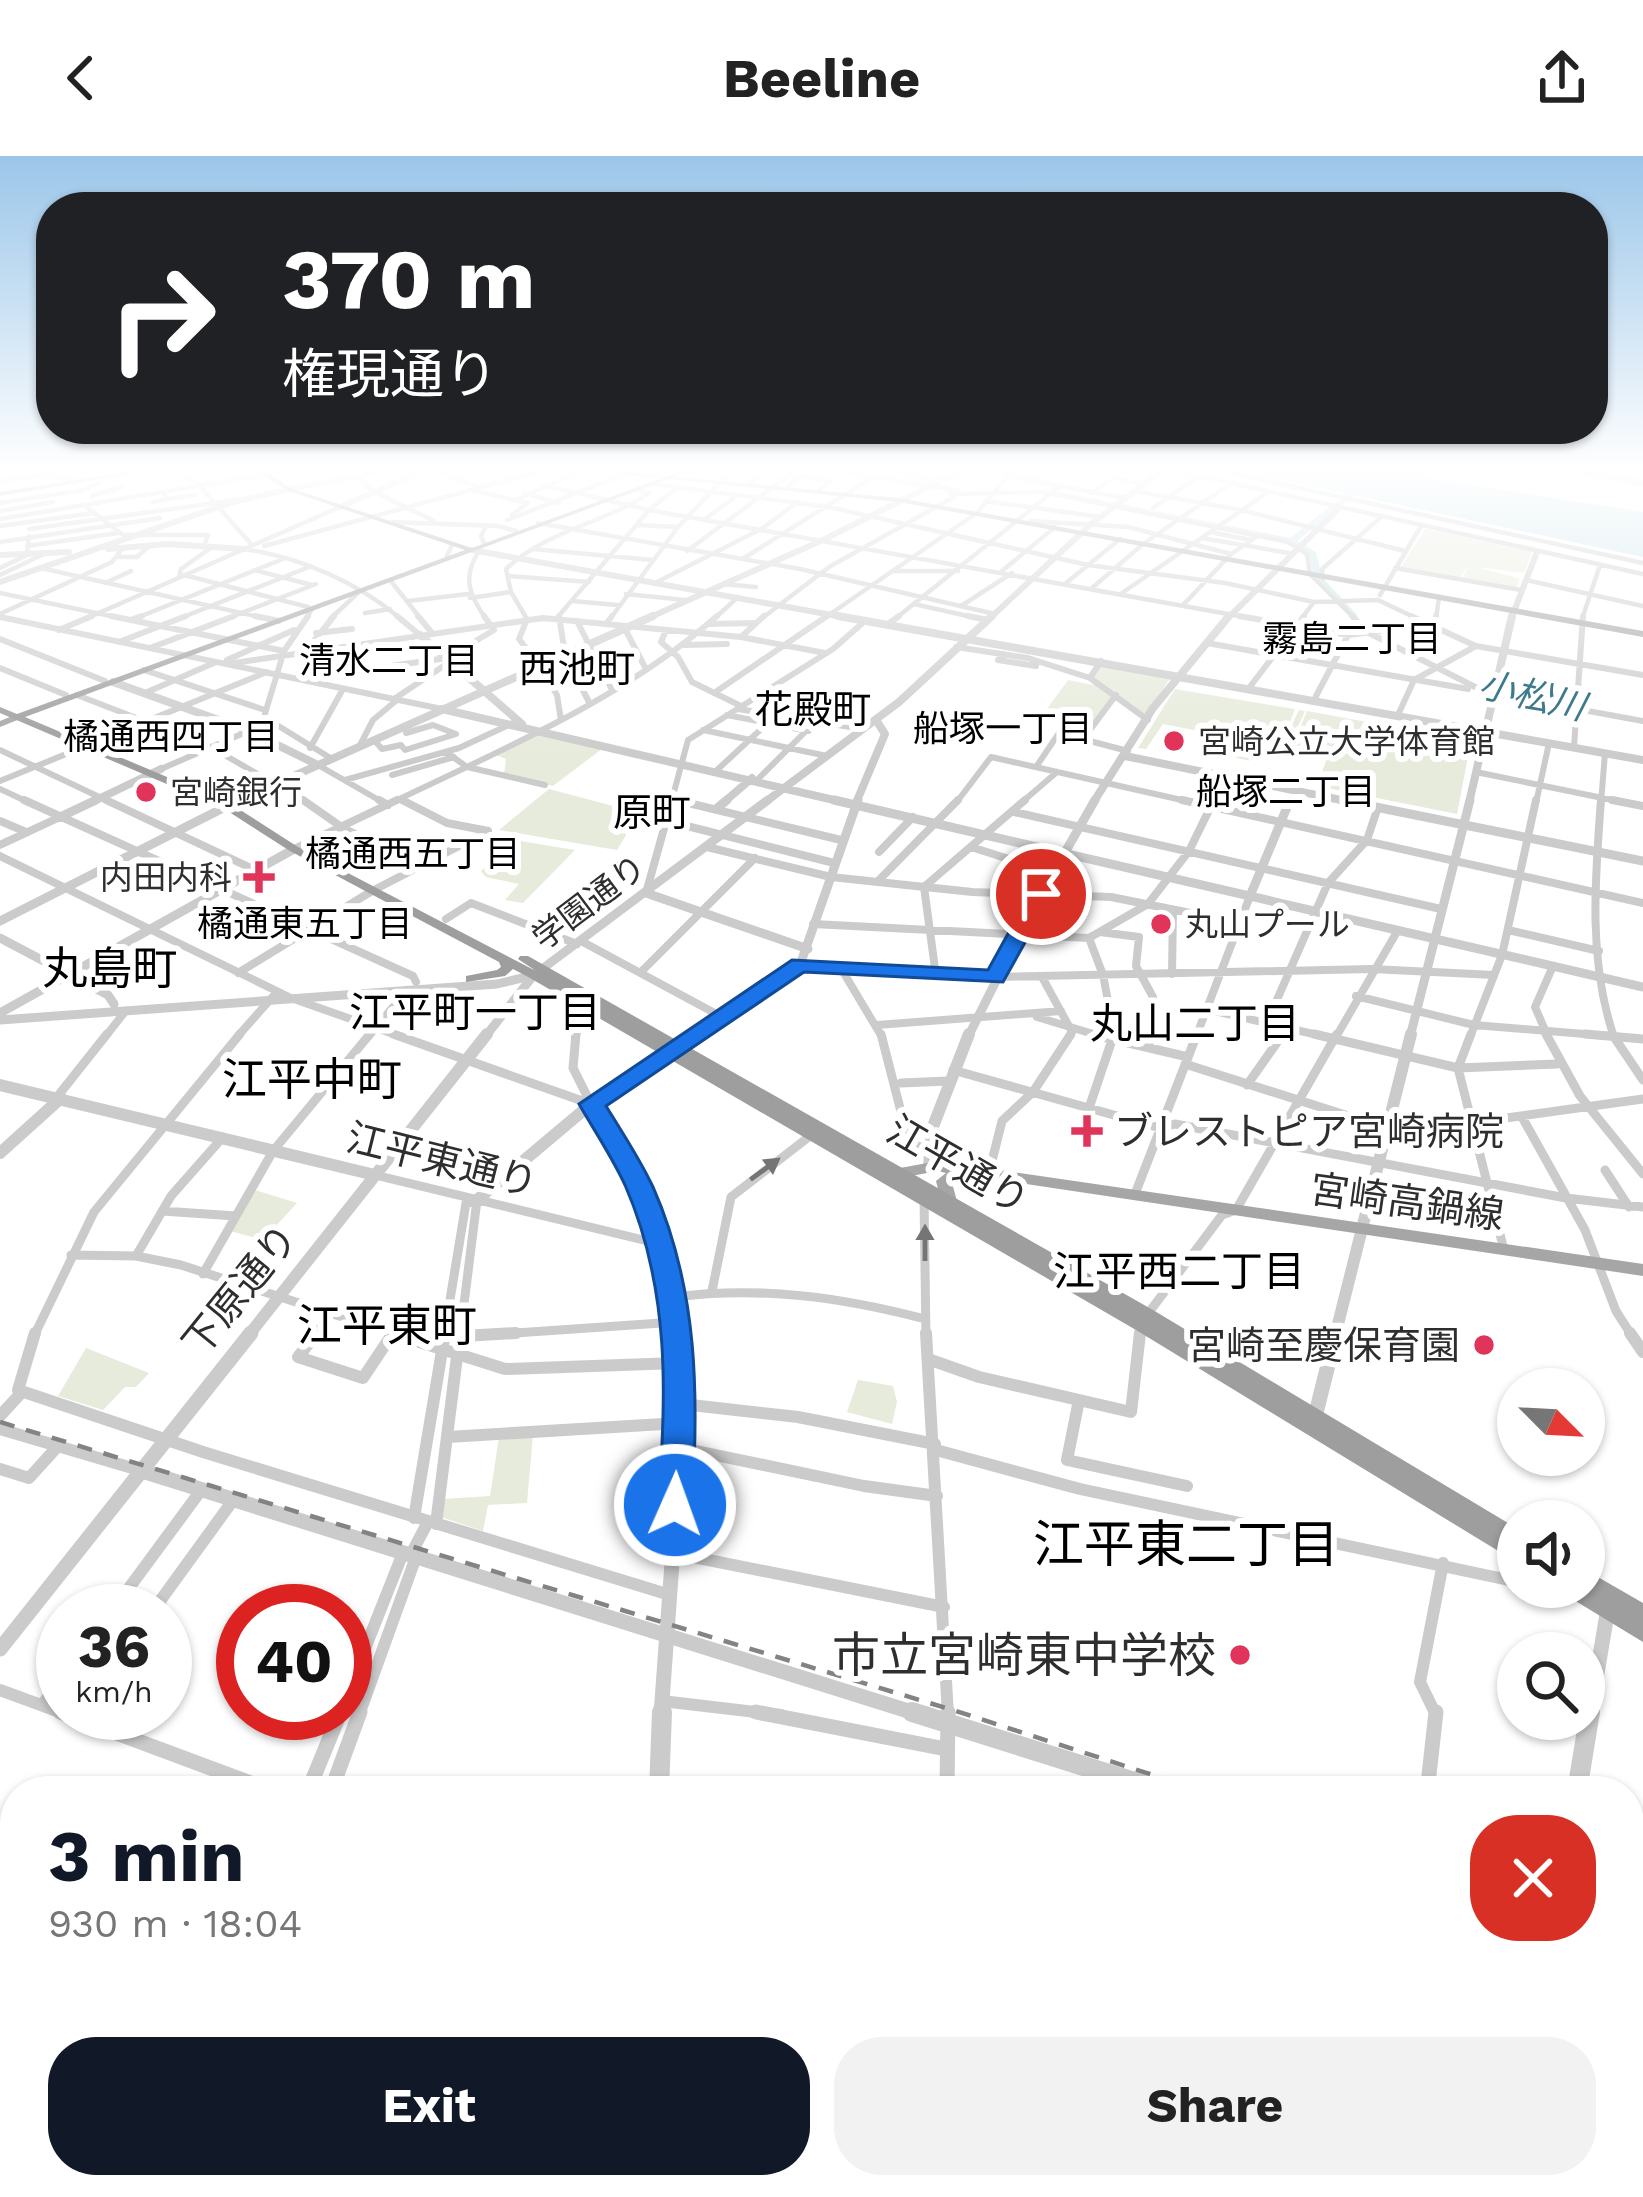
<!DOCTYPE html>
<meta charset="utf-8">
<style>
body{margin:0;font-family:"Work Sans","Noto Sans JP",sans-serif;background:#f2f2f2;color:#222;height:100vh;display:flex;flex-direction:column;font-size:45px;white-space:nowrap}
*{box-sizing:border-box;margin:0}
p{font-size:39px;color:#767676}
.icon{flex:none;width:66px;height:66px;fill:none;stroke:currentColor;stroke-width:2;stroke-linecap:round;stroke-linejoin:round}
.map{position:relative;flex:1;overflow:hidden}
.details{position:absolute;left:0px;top:1620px;width:1644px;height:423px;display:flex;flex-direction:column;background:#fff;border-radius:48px 48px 0 0;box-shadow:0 3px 9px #0004}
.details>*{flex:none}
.hud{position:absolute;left:36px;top:36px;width:1572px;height:252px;border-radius:48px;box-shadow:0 3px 9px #0004;background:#202124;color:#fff;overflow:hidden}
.needle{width:78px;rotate:114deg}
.controls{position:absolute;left:1497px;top:1212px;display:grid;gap:24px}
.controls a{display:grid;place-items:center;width:108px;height:108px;border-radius:50%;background:#fff;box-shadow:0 3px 9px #0004;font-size:60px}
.speed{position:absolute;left:36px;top:1428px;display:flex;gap:24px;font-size:60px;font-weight:700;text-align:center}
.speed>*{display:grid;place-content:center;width:156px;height:156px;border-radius:50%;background:#fff;box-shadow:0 3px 9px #0004;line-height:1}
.speed small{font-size:30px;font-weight:400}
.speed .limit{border:18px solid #d22;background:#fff;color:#111}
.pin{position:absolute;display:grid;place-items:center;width:102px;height:102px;color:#fff;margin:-51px;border:6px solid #fff;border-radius:50%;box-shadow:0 3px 12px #0007}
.me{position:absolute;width:132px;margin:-66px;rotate:2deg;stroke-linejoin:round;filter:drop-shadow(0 0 9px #0008)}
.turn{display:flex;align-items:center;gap:42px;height:252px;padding:0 48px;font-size:54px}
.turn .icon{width:156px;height:156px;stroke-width:2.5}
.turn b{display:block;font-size:84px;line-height:102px}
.round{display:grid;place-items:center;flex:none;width:126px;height:126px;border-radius:48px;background:#f2f2f2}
.headline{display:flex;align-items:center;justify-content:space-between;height:204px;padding:0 48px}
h1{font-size:72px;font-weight:700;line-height:90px;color:#111827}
.button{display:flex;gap:24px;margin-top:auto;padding:24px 48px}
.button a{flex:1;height:138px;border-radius:48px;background:#111827;color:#fff;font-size:48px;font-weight:700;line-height:138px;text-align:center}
.button a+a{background:#f2f2f2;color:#222}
header{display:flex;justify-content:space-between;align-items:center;height:156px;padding:0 48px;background:#fff;font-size:54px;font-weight:700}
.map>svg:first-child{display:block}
.green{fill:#e6ebdb}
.water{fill:#c8e2ea}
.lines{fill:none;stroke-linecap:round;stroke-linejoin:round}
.river{fill:#c8e2ea;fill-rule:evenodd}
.minor-far5{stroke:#cbcbcb;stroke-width:4.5}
.minor-far4{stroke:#cbcbcb;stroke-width:6}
.minor-far3{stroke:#cbcbcb;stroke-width:8}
.minor-far2{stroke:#cbcbcb;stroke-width:9}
.minor-far1{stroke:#cbcbcb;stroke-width:12}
.minor{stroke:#cbcbcb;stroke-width:15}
.tertiary-far5{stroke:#cbcbcb;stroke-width:6}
.tertiary-far4{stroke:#cbcbcb;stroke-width:8}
.tertiary-far3{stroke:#cbcbcb;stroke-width:9}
.tertiary-far2{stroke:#cbcbcb;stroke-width:12}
.tertiary-far1{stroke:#cbcbcb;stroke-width:15}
.tertiary{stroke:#cbcbcb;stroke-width:20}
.primary{fill:#a6a6a6;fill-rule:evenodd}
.trunk{fill:#9e9e9e;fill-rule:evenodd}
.rail{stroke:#838383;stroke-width:4.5;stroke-dasharray:15 12;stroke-linecap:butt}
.oneway{fill:#757575}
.route{fill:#1a73e8;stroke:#114b97;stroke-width:3}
.poi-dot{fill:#e0345a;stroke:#fff;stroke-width:4.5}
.labels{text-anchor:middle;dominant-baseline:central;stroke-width:12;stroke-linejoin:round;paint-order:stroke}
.far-poi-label{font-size:33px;fill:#2e2e2e;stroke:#fff;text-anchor:start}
.far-street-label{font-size:33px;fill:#2e2e2e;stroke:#fff}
.far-neighbourhood-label{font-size:36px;fill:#000;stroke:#fff}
.far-water-label{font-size:36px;font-style:italic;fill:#3e7a8d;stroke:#fff}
.far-quarter-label{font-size:39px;fill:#000;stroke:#fff}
.poi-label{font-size:39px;fill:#2e2e2e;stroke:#fff;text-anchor:start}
.street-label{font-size:39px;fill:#2e2e2e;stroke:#fff}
.neighbourhood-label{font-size:42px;fill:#000;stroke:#fff}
.quarter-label{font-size:45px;fill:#000;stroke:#fff}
.near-poi-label{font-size:48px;fill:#2e2e2e;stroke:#fff;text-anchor:end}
.near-neighbourhood-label{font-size:51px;fill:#000;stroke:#fff}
</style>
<header><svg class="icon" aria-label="back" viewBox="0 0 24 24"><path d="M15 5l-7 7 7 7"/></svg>Beeline<svg class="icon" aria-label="share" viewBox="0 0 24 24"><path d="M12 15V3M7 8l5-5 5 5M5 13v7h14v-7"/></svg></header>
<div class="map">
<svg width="1643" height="2041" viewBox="0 0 1643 2041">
<rect width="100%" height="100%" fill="#fff"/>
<path class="green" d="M1425,373l107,23 -8,21 -47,-6 43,12 -4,9 -53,-10 5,-13 -8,13 -59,-11z
M1102,508l69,13 -26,39 -52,-38z
M1068,524l31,6 14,10 -22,30 -47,-13z
M1175,533l120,20 -13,33 -58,-10 59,12 16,-34 6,1 -17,38 -24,-5 -7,18 -35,-7 7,-16 26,3 -92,-18 -17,25 -8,-1z
M1307,555l164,30 -14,73 -140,-28 11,-31 -36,-7z
M545,575l62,14 -54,41 -49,-12 2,-15 -10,-4z
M549,633l79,21 -3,8 10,2 -18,30 -118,-20z
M514,684l61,10 -52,53 -18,-3 14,-16 -33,-7 -5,-6z
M255,1034l42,13 -34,37 -33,-9z
M86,1192l63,25 -13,14h-11l-22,23 -45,-14z
M858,1224l35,6 4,16 -5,22 -45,-12z
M533,1279l-6,68 -39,2 -5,26 -42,-14 2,-18 47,-3 9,-59z"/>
<path class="water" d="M1246,316h170l17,7 210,33v45z"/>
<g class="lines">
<path class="river" d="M834,316h19l118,20 -4,2z
M1363,324l7,2 -73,59 19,11 6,25 34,37 2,2 -5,3 -39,-41 -5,-23 -20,-12 -246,-52 4,-2 243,49z"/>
<path class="minor-far5" d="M180,316l17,11 55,62
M440,316l39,15
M844,316l113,18
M903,316l31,10
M1182,316l461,102
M1226,316l417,91
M356,320l17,15 61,30
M1114,322l30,6
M0,325l52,-7
M653,328l176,23 259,58 137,18 89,19 64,-2 40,19
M749,328l13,-12
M542,329l107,25 607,109
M788,330l13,-10 29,5 -10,8
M295,332l85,-16
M472,334l56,13 -16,12
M1135,335l106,19 164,41
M524,337l35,10
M1092,337l30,-21
M953,338l91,-2 244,50 19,12 3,20 45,45
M92,340l30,-9
M167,343l28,-4
M513,345l65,-29
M986,345l115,16
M153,346l14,-3 -3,-5
M0,347l83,-13 28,-13
M84,349l39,30h85l-4,11
M1153,352l45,-31
M0,355l53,-9
M0,363l282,-47
M705,363l33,-24
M507,364l118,-46
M1031,365l97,6 103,27
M393,366l105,4 18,5
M538,367l262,46 195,45
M637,369l41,2
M0,370l93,-13
M29,373l214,-30
M1210,376l41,8
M1202,382l87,15
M0,386l160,-24
M484,387l-3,-7 5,-10
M27,390l91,-13
M264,390l273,-74
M245,393c57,9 112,33 156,70
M533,393l120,11
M479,395c-17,26 -10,44 7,68
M687,395l106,-79
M447,400l5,-11
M117,401h20l12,-11
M744,402l137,-86
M0,412l27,-13 2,-19
M41,412l227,51
M1395,412l126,22
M254,414l58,15
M892,415h66
M1002,415l53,-44
M0,419l44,-21
M184,419l124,32
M508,420l81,6
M179,421l2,-8 31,-22
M1323,423l-1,-10 59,-52
M390,424l31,39
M1526,424l117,26
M105,427l26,-12
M655,427l108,-55 33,-25
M1066,427l54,-44
M723,428l33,3
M1092,432l51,-44 87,-60
M0,437l125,26
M1122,437l146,-101
M626,438l59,6
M1380,439l41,-69
M470,442l41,-6
M408,445l60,-7
M572,445l46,4
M914,448l67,15
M1184,448l47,-50 28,-19
M961,450l51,-33
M365,457l25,-4
M0,458l112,-52 11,-14
M0,461l8,2
M85,463l255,-112
M134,463l149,-60
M178,463l131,-52
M226,463l90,-35
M306,463l6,-10
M330,463l29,-27
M527,463l-16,-27 -5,-23c41,-39 97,-45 143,-76l-13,-3
M539,463h10
M556,463l93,-109 30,-24
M610,463l68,-92 52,-55
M714,463l24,-22
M761,463l68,-52 125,-70 -5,-4
M823,463l155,-107 30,-37
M895,463l165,-133 66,12
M1301,463l13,-17
M1436,463l3,-22
M1582,463l18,-54"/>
<path class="minor-far4" d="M111,460l173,35
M255,460l24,5
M308,460l-24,35 -20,66 68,42
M397,460l23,19
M418,460l14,17
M559,460l6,38
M968,460l20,4
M1239,460l109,19 81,-10
M1352,460l17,17 116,59
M1411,460l65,30 167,29
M0,461l442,92
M133,463l9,-3
M527,463l-8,20 20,26
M577,465l34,67
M606,468l6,-8
M709,468l46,-1
M888,468l11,-8
M1435,469l1,-9
M624,471l22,42
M59,474l33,-14
M666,474l-5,12 17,15 14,25 49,24
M316,477l36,-4
M741,481l23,-21
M0,483l105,42
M119,486l67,-26
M1207,487l261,46
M685,489l42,-1
M956,491l72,11 62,20
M150,492l84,-32
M305,496l29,-36
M564,498l25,48
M1003,498l-5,6 38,6
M227,504l67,-30
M1101,505l-11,17 58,42
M227,508l316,-46 198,19 84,16
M539,510l18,29 4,25
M0,512l66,27
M144,514l121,40
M305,522l142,-20 47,-28 -10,-14
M1249,532l55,-72
M145,537l71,-31
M714,537l113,-77
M1490,537l153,28
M77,539l134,52 96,56
M394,543l57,-38
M1314,544l34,-65
M738,553l125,20
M727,559l41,8
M1398,559l16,-35 62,-34
M703,574l124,26
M1084,582l32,-43
M374,584l8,9 19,-4 4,5 51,-16 -23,-9 -27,8
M359,591l14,-27 25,-21
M1574,591l9,-131
M310,592l33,-59
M0,594l112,53
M446,596l21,15 78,18
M318,609l66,38
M1036,611l23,-34 69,18
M161,613l108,-47
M717,614l55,-51
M1476,616l151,31
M392,619l62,-18
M345,624l114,-32 54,-25
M757,624l55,-55
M0,625l267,-109
M0,633l30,14
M401,643l7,4
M673,643l15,4
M391,647c112,-54 232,-104 326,-187
M671,647l17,-63 145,-91 33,-29
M956,647l35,-46 204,46
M1021,647l36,-31
M1212,647l13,-27
M1536,647l13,-60
M1601,647l4,-50"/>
<path class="minor-far3" d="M24,644l389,176 3,6
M106,644l149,70
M303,644l40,28 77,38
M379,644l9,5
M402,644l45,23 41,8
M676,644l165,40
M1182,644l461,103
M1601,644c-6,78 -13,161 13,237
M1612,644l31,6
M1014,656l427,97
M0,665l26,11
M667,665l167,42
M0,689l60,-28
M707,691l124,30 141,15 139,5 129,26
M971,691l82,26
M294,693l103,-49
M879,696l34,-35
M0,700l291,142 111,39
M877,726l81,-82
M924,731l101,-87
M924,731l12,89
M646,737l26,-93
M446,763l25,-16 106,41
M813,768l276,14 59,-34 41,-53 25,-51
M1508,774l91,21
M1100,776l39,5 -3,29 17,31 -3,40
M1089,782l14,37 12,62
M581,785l141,76
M800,809l195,12 377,-8 122,6
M842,814l40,67
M642,815l113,-113
M238,817l134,-82 116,-60
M1172,818l1,-64
M1042,821l29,53
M1356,840l118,29 147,12
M1206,853l120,28
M1037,861l66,20
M877,869l184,-14
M1266,869l62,-142 39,-43 11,-33
M105,881l19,-24 -8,-2
M237,881l40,-45
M368,881l39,-47
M575,881l11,-30
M1069,881l3,-5
M1196,881l54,-141
M1281,881l5,-7
M1336,881l62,-107
M1470,881l32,-82 34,-155
M1548,881l-13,-30 18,-41"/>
<path class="minor-far2" d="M393,878l198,70
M576,878l-3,34 18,36
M881,878l28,109 18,6
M1090,878l98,23
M1314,878l144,34 99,-4
M1471,878l-13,34 46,182
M1546,878l34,62 63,78
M1585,878l58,5
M1612,878l31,46
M1149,890l1,-12
M1185,908l201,64 84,-5 173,-24
M953,914l207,58 15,-4 391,74 77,9
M901,927l47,-2
M1247,929l36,-51
M57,941l50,-63
M1089,952l25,-74
M1522,961l63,113 31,81 16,25
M1605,1014l24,37
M989,1017l13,-52 31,-29 38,-58
M375,1019l285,69
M1135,1038l62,-160
M924,1043l2,137
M162,1055l74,5
M71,1099l65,1 45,9 220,71
M136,1100l35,-60 52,-59
M203,1118l70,-123 97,-117
M712,1135l19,-94 79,-61
M674,1141c86,-11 167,0 251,22
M34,1180l60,-124 146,-178
M314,1180l17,-22
M444,1180l22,-133 11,-3
M460,1180l17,-136
M470,1180l206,-14
M1139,1180l8,-21 75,-100 14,-5 101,-176"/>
<path class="minor-far1" d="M35,1177l-17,57 185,62 467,143
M317,1177l-19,24 65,21 30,-45
M391,1177l114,36 173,-6
M926,1177l22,382
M1630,1177l13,19
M463,1180l53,-3
M928,1203l51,18 152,35 9,-79
M1079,1244l-12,60 120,26
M682,1248l116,13 137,27
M0,1260l22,-24
M0,1273l139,41
M448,1281l232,-14
M677,1291l187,39 73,10
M936,1294l144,39 438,93
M0,1313l29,9 29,-32
M414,1362l31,-185
M436,1368l24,-191
M673,1397l271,54
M411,1398l17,-32
M112,1455l90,-122
M161,1455l-1,-10 74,-102
M0,1534l68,25
M345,1543l58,-146
M662,1545l119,14
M42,1549l21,-28
M359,1559l57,-158
M1436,1559l-16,-33 23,-119"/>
<path class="minor" d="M60,1556l212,79
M756,1556l190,37
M1429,1619l7,-63
M308,1635l32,-78
M331,1635l29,-79
M947,1635l1,-79
M0,1921l15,7
M1629,1993l14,-7
M229,2028l29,13
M1126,2028l1,13
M1383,2028l19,13
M1505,2030l14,11
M148,2041l5,-13
M169,2041l5,-13
M937,2041l2,-13
M1566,2041l16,-13"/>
<path class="tertiary-far5" d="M998,316l62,14
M1584,316l59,11
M49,317l26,9
M340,351l79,-35
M108,393l60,-5 76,5
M472,394l382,69
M0,399l69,-3
M0,426l233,-80 62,-14
M646,463l179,-80 133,-67
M989,463l102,-95 69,-52
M1227,463l112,-111
M1511,463l26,-67"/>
<path class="tertiary-far4" d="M838,460l805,144
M420,479l102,89
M113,526l136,49 69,34
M442,553l405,94
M768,566l40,8
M1125,600l231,47
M90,647l71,-34
M233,647l420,-187
M723,647l29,-25
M764,647l135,-101 93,-86
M856,647l29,-69 -9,-14
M1093,647l60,-95 76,-92
M1289,647l5,-13
M1469,647l43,-187"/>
<path class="tertiary-far3" d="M834,644l809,187
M1341,644l302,61
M716,653l11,-9
M60,661l36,-17
M646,737l162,56
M1250,740l40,-96
M0,765l239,-121
M0,782l108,57 6,9
M0,857l294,-164
M0,864l497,-36 37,-9 234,-175
M485,881l48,-61
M691,881l109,-72 58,-165
M968,881l60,-120 67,-117
M1410,881l60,-237"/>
<path class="tertiary-far2" d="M0,929l375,90
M591,948c45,75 77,144 86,232
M0,997l61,-55
M929,1011l3,-38 37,-95
M477,1044l114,-96 105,-70
M248,1180l239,-302
M1335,1180l76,-302"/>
<path class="tertiary-far1" d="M1314,1265l22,-88
M139,1314l782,245
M0,1493l251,-316
M661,1559l20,-276 -5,-106
M1590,1559l18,-107"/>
<path class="tertiary" d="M912,1556l251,79
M659,1635l3,-79
M1577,1635l13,-79
M1629,1793l14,5
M655,2041l2,-13
M1502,2041l3,-13"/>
<path class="primary" d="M125,316h18l-143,24v-4z
M599,316h27l273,26 744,133v6l-744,-135z
M17,558l5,3 -2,2 -20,8v-6z
M938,1005l705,103v12l-678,-101 -13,8 5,18 -8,6 -8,-6 -5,-20 10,-8 -8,-2 -38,7 -7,-5 7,-5z"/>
<path class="trunk" d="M259,316h8l23,16 182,60 206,-76h10l-663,245 206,87 67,43 238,124 -18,-12 2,-3h8l625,354 365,219v34l-382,-233 -606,-352 -17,-9 -8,7 -39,6v-6l31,-6 4,-3 -2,-5 -209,-111 -67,-43 -223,-95v-6l17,7 448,-164 -179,-60z
M1584,1413l59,34v39l-79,-48 -3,-7h23z"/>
<path class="rail" d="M0,1266l956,289 246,80
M1629,1773l14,4"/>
</g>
<defs><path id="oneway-solid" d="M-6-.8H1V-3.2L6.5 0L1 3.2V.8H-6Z" transform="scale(3)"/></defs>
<g class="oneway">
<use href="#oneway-solid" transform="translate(765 1013) rotate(-36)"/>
<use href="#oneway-solid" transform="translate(925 1087) rotate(-90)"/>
</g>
<linearGradient id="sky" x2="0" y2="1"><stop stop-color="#9bc6e9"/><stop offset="0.52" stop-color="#fff"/><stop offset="1" stop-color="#fff" stop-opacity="0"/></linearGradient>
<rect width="1643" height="602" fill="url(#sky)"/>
<path class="route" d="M1041,732l11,6 -49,88 -199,-10 -198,134c16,26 34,53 47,81 45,102 46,208 39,318l-5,12 -12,4 -12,-4 -5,-12c9,-109 12,-217 -33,-320 -13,-28 -31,-55 -46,-81l213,-144 196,10 42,-76z"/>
<g class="poi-dot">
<circle cx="1174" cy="585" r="12"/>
<circle cx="146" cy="636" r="12"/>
<path d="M253 703h12v12h12v12h-12v12h-12v-12h-12v-12h12z"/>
<circle cx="1161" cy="768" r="12"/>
<path d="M1081 957h12v12h12v12h-12v12h-12v-12h-12v-12h12z"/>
<circle cx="1484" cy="1189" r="12"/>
<circle cx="1240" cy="1499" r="12"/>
</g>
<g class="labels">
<g class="far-poi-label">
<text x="1198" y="585">宮崎公立大学体育館</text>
<text x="170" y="636">宮崎銀行</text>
<text x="232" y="721" text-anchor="end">内田内科</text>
<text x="1185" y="768">丸山プール</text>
</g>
<g class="far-street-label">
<text transform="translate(589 746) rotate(-37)">学園通り</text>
</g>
<g class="far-neighbourhood-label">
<text x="1352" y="483">霧島二丁目</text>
<text x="389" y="505">清水二丁目</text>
<text x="1003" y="573">船塚一丁目</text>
<text x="171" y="581">橘通西四丁目</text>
<text x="1286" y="636">船塚二丁目</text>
<text x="413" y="698">橘通西五丁目</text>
<text x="305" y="768">橘通東五丁目</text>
</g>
<g class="far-water-label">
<text transform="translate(1532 540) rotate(13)">小松川</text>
</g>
<g class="far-quarter-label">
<text x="577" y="512">西池町</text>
<text x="813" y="553">花殿町</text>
<text x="652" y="656">原町</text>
</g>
<g class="poi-label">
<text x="1114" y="975">ブレストピア宮崎病院</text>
<text x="1460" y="1189" text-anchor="end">宮崎至慶保育園</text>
</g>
<g class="street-label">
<text transform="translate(442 1004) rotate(14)">江平東通り</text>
<text transform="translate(958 1009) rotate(30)">江平通り</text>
<text transform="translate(1407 1046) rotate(8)">宮崎高鍋線</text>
<text transform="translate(240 1134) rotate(-51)">下原通り</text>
</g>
<g class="neighbourhood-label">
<text x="475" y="856">江平町一丁目</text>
<text x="1195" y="867">丸山二丁目</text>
<text x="1179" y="1115">江平西二丁目</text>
</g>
<g class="quarter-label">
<text x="110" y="812">丸島町</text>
<text x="312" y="923">江平中町</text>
<text x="387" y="1169">江平東町</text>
</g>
<g class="near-poi-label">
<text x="1216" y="1499">市立宮崎東中学校</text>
</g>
<g class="near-neighbourhood-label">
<text x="1186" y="1388">江平東二丁目</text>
</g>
</g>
</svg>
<div class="controls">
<a><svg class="needle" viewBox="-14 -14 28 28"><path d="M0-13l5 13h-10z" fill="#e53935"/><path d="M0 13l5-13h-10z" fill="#767676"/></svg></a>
<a><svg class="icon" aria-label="sound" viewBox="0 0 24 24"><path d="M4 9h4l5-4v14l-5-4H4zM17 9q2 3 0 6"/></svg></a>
<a><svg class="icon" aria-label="search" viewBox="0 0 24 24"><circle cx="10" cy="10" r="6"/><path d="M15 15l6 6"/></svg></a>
</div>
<div class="speed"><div>36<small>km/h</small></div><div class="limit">40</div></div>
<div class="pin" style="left:1041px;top:738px;background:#d93025"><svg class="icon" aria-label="arrive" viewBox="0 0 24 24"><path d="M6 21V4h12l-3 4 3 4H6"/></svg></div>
<svg class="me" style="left:675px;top:1349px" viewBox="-20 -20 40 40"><circle r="17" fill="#1a73e8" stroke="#fff" stroke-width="3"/><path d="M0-11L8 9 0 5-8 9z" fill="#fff"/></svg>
<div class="hud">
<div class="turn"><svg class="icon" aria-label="right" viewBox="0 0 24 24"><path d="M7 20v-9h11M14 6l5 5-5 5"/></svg><div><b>370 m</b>権現通り</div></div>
</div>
<section class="details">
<div class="headline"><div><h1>3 min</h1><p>930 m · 18:04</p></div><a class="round" style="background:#d93025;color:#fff"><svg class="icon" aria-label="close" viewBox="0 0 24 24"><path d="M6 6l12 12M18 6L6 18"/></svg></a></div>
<div class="button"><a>Exit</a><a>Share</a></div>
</section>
</div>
